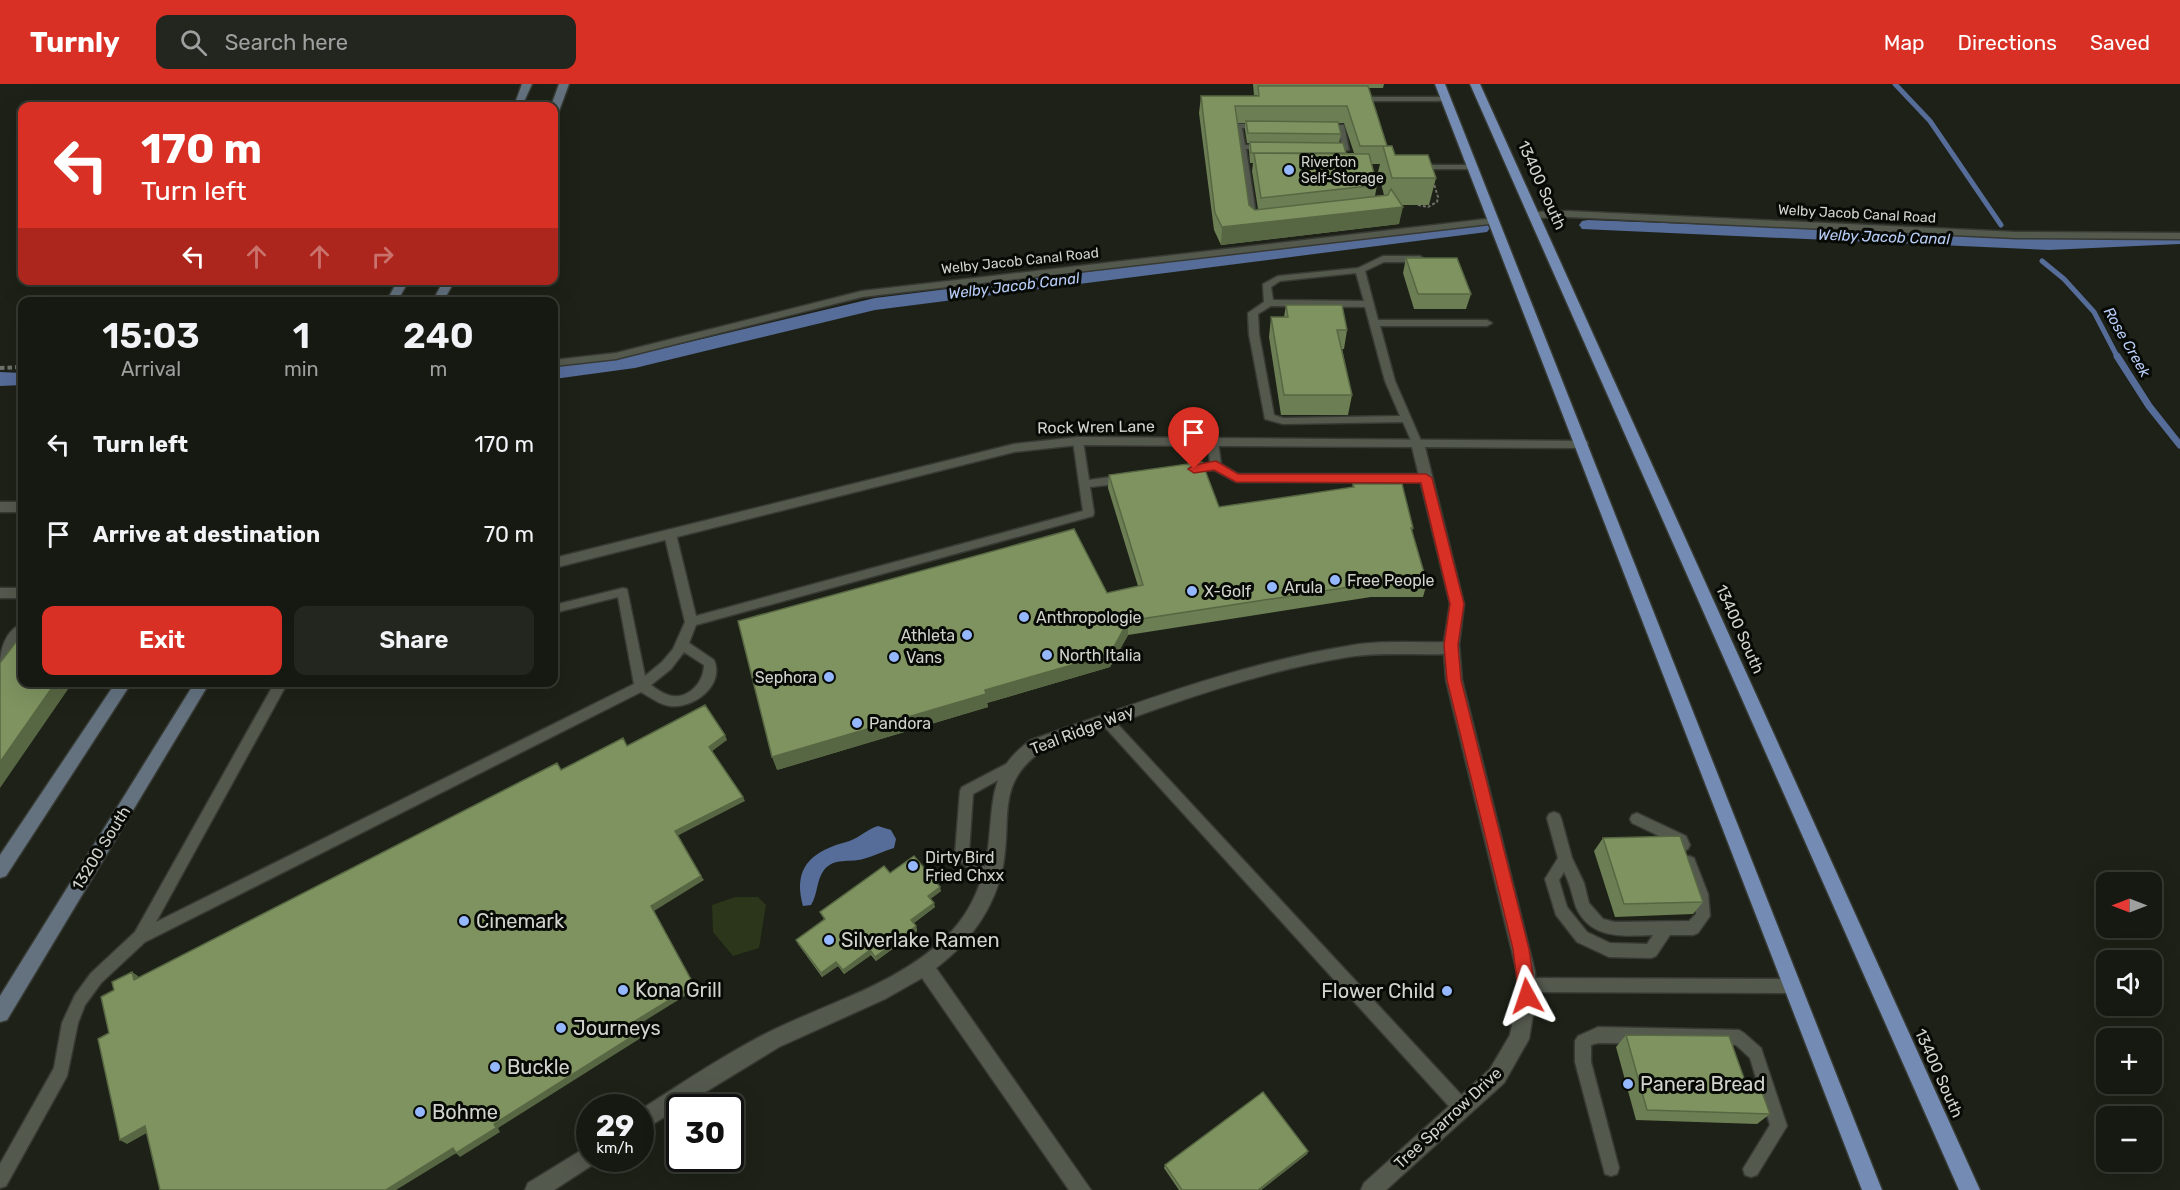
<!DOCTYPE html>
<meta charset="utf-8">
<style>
body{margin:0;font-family:Rubik,sans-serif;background:#23261f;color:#f1f3f6;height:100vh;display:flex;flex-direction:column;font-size:22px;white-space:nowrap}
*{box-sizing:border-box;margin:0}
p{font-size:20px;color:#9ea09f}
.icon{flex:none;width:33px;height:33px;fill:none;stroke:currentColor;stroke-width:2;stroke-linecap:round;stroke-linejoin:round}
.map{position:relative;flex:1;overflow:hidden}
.sheet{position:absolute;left:18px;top:213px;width:540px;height:390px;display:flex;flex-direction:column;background:#161911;border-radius:12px;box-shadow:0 6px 24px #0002,0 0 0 2px #353831}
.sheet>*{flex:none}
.hud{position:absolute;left:18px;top:18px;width:540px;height:183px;border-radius:12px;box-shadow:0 6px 24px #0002,0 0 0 2px #353831;background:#d93025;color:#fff;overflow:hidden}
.needle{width:39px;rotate:270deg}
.fabs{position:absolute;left:2096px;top:788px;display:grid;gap:12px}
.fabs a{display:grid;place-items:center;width:66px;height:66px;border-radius:12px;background:#161911;box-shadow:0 6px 24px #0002,0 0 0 2px #353831;font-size:30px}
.speed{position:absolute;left:576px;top:1010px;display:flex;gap:12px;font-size:30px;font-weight:700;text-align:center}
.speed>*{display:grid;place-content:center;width:78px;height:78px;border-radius:50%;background:#161911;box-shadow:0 6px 24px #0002,0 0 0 2px #353831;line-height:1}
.speed small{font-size:15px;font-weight:400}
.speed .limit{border:3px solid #111;border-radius:9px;background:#fff;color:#111}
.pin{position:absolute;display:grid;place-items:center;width:51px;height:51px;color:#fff;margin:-62px -26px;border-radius:50% 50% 50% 0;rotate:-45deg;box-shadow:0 0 6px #0007}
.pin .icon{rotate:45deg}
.me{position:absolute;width:66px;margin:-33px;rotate:355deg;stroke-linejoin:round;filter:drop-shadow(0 0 4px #0008)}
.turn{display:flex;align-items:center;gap:21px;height:126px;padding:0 24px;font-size:27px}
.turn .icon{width:78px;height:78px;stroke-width:2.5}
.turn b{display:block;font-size:42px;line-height:51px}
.lanes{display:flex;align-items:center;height:57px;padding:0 24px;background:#0003;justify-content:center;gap:30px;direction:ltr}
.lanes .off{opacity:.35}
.eta{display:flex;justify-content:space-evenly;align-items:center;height:102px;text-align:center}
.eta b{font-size:36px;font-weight:600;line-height:42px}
.action{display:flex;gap:12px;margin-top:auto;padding:12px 24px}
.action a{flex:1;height:69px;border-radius:12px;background:#d93025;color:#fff;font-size:24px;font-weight:600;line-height:69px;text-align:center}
.action a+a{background:#23261f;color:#f1f3f6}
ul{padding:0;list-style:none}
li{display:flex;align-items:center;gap:18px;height:90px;padding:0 24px}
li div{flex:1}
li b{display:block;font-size:22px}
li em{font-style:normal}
header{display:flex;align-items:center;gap:36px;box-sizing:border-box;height:84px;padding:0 30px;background:#d93025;color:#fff}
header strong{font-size:28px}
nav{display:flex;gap:33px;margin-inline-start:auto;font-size:21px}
.search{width:420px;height:54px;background:#23261f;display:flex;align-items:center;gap:15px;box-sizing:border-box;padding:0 21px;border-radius:12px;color:#9ea09f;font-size:22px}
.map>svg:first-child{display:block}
.green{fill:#2b361a}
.water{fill:#566c99}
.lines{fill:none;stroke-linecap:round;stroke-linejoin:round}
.stream-far1{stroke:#566c99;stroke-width:5}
.stream{stroke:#566c99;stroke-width:7}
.canal{fill:#566c99;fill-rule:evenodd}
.lane-casing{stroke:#373a33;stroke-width:3}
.street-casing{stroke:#373a33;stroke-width:3}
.secondary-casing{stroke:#373a33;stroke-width:3}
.primary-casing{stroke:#373a33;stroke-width:3}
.path-far1{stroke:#70736b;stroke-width:2;stroke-dasharray:3 2;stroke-linecap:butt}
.path{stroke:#70736b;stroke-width:4;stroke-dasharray:4.5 3;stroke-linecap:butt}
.lane{fill:#54594e;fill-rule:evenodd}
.street{fill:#54594e;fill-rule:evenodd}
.secondary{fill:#647280;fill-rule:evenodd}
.primary{fill:#748bb3;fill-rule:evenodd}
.wall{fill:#6c7e53;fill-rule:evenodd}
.shaded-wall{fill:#586743}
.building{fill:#7e9360;stroke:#586743;stroke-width:1.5}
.route{fill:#d93025;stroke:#8d1f18;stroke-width:1.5}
.poi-dot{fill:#94b7fd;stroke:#080a06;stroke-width:2}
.labels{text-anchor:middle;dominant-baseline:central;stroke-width:6;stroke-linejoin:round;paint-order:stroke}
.far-poi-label{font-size:14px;fill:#d1d4cd;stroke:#080a06;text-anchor:start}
.far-street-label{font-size:14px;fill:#d1d4cd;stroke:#080a06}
.far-water-label{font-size:15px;font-style:italic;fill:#b8cdf8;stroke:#080a06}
.street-label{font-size:16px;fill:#d1d4cd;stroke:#080a06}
.poi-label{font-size:16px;fill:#d1d4cd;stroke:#080a06;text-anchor:start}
.near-poi-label{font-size:20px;fill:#d1d4cd;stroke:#080a06;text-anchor:start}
</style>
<header>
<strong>Turnly</strong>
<div class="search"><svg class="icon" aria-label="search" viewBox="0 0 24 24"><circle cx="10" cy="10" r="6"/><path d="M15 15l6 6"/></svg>Search here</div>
<nav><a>Map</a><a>Directions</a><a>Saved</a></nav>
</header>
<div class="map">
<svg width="2180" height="1106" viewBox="0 0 2180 1106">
<rect width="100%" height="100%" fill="#1d2117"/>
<path class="green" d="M735,813h23l8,8 -7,43 -26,8 -20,-24 -1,-27z"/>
<path class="water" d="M878,742l13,4 5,9 -2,9c-10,3 -20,8 -31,11 -14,4 -28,-2 -39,11 -8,11 -6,24 -13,35l-8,1c-9,-32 2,-50 33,-61 5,-2 12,-3 18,-6 8,-4 14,-10 24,-13z"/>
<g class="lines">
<path class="stream-far1" d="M1895,0l35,37 71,104
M2042,177l22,18 30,33 24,46"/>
<path class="stream" d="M2117,272l32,50 31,39"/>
<path class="canal" d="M1588,136l461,18 131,-4v10l-131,6 -467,-21 -3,-4 3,-4z
M1481,139l6,1 3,4 -3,4 -612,78 -240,58 -81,11v-12l81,-12 240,-57z
M0,288l22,1v12l-22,1z"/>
<defs>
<path id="lane" d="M1355,13h91l4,2 -4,2h-91z
M1235,40h27l1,2 -4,2h-17l3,17h19l4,2 -4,2h-18l11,72 -4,3 -4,-3z
M1322,41h22l5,25h-23v-4h16l-4,-17h-16z
M1413,81h60l4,2 -4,2h-60z
M1568,127l448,21 164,1v6l-164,-1 -448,-21 -34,1 -4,-3 4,-3z
M1495,134l4,3 -1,2 -636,74 -246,62 -62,7v-6l62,-7 246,-62z
M1383,172h37l4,3 -4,3h-36l-19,9 13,49h109l5,3 -5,3h-107l15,55 27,62 -1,2h-8l-10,-23 -120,2 -18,-5 -16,-85 -1,-21 16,-11 -1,-18 15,-8 80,-8zM1356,189l8,28 -91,-1 -2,-13 9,-6zM1271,222l94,1 20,74 15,35 -117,2 -9,-3 -15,-81 -1,-20z
M1078,354l5,3 6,39 36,-5 5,4 -5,4 -35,4 4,26 -1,3 -397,109 -7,18 25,17c11,25 -20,49 -44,46 -10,-1 -20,-9 -29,-14l-496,250 -44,41 -16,22 -7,18 -11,53 -61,110 -6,2v-24l54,-96 8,-45 13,-28 16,-22 44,-41 140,-250h13l-132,240 478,-238 -16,-87 -64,16v-8l69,-17 4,1 18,87 17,-14 11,-13 12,-27 -21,-88 2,-3 4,-1 6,4 20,82 387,-105 -10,-70zM684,568l20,13c0,18 -17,36 -36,30 -6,-2 -12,-6 -17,-10l20,-16z
M1213,355l5,3 3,22 17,10h188l5,4 -5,4h-190l-22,-12 -29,2 -1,-3 1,-3 25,-3 -2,-21z
M1106,631l4,1 358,386 2,6 -2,6 -6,2 -6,-2 -354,-390 -2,-4 2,-4z
M1008,679l5,1 2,4 -2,4 -40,22 -4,58 26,25 2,4 -2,4 -5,2 -5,-2 -28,-27 -2,-4 5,-63 2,-4z
M1554,728l5,2 2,4 11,40 12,25 5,20 14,16 12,3 74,-1 7,-7 -2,-20 -12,-32 2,-4 5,-2 5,2 14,36 2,22 -12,17 -5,2h-23l-14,21 -5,2 -42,-1 -32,-15 -21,-27 -11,-36 13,-21 -11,-40 2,-4zM1564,788c6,11 8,23 12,35 14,33 49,29 77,28l-6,9 -37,-1 -23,-11 -20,-25 -8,-27z
M1637,729l49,23 4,9 -2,4 -5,2 -5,-2 -2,-5 -44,-21 -2,-4 2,-4z
M1527,894l265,1 5,2 2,5 -2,5 -5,2 -265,-1 -5,-2 -2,-5 2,-5z
M1598,943l141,3 5,3 17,15 26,78 -30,49 -6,2 -6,-2 -2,-6 27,-44 -20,-67 -14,-13 -138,-2 -7,2v17l28,106 -2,6 -6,2 -6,-2 -30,-112v-21l3,-5z"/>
<path id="street" d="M1078,353l509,4 1,3 -6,4 -157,-1 39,157 -5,41 3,35 73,292 1,24 -7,43 -25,44 -118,107h-25l3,-7 126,-114 20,-34 8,-39 -1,-24 -71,-292 -2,-26c-31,1 -65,-2 -96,3 -105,17 -205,57 -305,93 -48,33 -31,67 -40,116 -8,41 -33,77 -67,102l155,222h-22l-147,-212 -37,21 -106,48 -139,85v-22c41,-26 82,-54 125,-76 63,-32 137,-50 187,-103 21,-23 32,-52 36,-82 6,-47 0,-79 43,-109 104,-36 207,-76 317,-94 30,-6 65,-3 96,-4l6,-38 -38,-157 -334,-2 -64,7 -460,116v-10l460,-114z
M0,418h22v10h-22z
M0,504h22v10h-22z
M22,540c1,15 -6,37 -22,42 0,-15 5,-36 22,-42z
M590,1061v13h9l-2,4 -43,28h-29l3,-7z"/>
<path id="secondary" d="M522,0h10l-10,22h-8z
M559,0h10l-10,27 -5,3v-8h-3z
M398,196h11l-12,22h-11z
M444,196h11l-12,22h-11z
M116,598h16l-126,194 -6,2v-23z
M195,598h15l-203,338 -7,2v-26z"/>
<path id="primary" d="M1435,0h10l437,1106h-20z
M1470,0h10l500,1106h-21z"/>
</defs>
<use href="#lane" class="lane-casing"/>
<use href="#street" class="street-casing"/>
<use href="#secondary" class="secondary-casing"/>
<use href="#primary" class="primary-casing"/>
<path class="path-far1" d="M1418,121l10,2 9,-5 1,-5 -5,-16"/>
<path class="path" d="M0,284l22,-1"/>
<use href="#lane" class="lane"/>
<use href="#street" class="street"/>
<use href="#secondary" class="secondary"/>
<use href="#primary" class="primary"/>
</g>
<path class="wall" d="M1253,0h131l-1,4h-14l18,58 8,9 41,23 -7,27h-28l-2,19 -178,21 -7,-15 -15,-117 2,-17h56v-1h-3zM1237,39h8v7l2,13h2v8l1,12h3l-1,8 6,38 -3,1 -6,-5zM1338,39h6l10,30h-8l-7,-10 2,-9zM1371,80h9l-2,8 6,23 -9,1 2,-11z
M1406,174l65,36 -5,15h-52l-11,-36z
M1286,221l61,25 -3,19h-2l10,46 -4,20h-67l-12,-78 2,-20h13z
M1109,391l110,32 133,-19 1,-4 60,44 -1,3 15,52 -4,14h-52l-243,38 -18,32 -123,36 1,4 -211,63 330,-177 31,-7 -30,-98z
M1603,754l100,64 -10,12 -78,3 -21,-66z
M890,789l51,18 -11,8 5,8 -21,16 2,3 1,5 -41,30 -5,-6 -27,19 -6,-8 -16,11 -24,-33 -2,-4 28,-21 -4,-7z
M1626,951l119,46 25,33 -13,10 -121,-4 -20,-73z
M1308,1067l-1,3 -46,36h-82l-15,-22 1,-3z"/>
<path class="shaded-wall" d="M1403,123l-4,17 -178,21 1,-18z
M1128,537v14l-18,32 -123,36 1,4 -211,63 -5,-13 213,-67z
M56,598h17l-73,106v-26z
M725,651l2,5 -16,12 -2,-5z
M743,713l2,4 -68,35 -2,-5z
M701,792l3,4 -50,31 42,78 -58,36 6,11 -146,92 2,4 -40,25 -4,-4 179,-132 16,-115z
M940,803l1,4 -12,9 -1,-4z
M934,819l1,4 -23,17 -1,-4z
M916,842l1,5 -41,30 -1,-4z
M870,866l1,5 -27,19 -1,-4z
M836,878l2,4 -16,11 -1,-4z
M132,888l6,4 2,8 -6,-4z
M145,1042l7,4 -25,14 -7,-4z
M453,1064l5,4 -62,38h-10z
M1308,1067l-1,3 -46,36h-3z"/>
<path class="building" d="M1258,2h110l19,60h-27l-13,-40h-112l14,99 6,5 133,-15 3,-6 12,18 -181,20 -7,-14 -14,-117h58z
M1246,37l92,1 3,12 -93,-1z
M1250,58l93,1 3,10h-95z
M1383,62h9l3,9h33l8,23h-44z
M1254,69l115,1 8,31 -116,13z
M1406,174h51l14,36h-53z
M1286,221h56l5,25h-10l15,65h-68l-13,-78h17z
M1202,378l17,45 135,-20 -1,-3h49l11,44h-2l16,55h-52l-247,38 -18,33 -125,36 1,4 -214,63 -34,-136 336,-92 33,64 36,-8 -34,-110z
M16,558h6v40h34l-56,80v-99z
M705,621l20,30 -16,12 34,50 -68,34 26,45 -50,30 43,79 -59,36 6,10 -147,93 2,4 -40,25 -3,-5 -67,42h-226l-15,-64 -25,14 -22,-101 11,-6 -8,-36 13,-7 -2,-8 20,-10 2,8 423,-217 4,7 62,-32 4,8z
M1680,752l23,66 -79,2 -21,-66z
M914,772l26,31 -12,9 6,7 -23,17 5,6 -41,31 -5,-7 -27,20 -7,-8 -15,11 -25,-33 29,-21 -5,-7 64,-46 6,7z
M1626,951l103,1 16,45h13l12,33 -123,-4z
M1263,1008l45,59 -50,39h-76l-17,-25z"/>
<path class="route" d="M1216,377l22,13h188l6,4 32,126 -6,41 3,35 68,269 7,47 -3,6 -6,2 -6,-2 -2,-6 -6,-47 -66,-269 -3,-35 6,-41 -29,-121 -185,-1 -22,-12 -20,3 -6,-4 6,-4z"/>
<g class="poi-dot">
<circle cx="1289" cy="86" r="6"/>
<circle cx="1335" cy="496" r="6"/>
<circle cx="1272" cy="503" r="6"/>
<circle cx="1192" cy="507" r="6"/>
<circle cx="1024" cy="533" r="6"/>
<circle cx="967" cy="551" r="6"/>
<circle cx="1047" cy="571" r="6"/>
<circle cx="894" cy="573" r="6"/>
<circle cx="829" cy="593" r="6"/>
<circle cx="857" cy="639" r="6"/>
<circle cx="913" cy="782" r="6"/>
<circle cx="464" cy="837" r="6"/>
<circle cx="829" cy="856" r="6"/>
<circle cx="623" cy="906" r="6"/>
<circle cx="1447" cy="907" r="6"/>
<circle cx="561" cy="944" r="6"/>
<circle cx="495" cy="983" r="6"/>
<circle cx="1628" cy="1000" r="6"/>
<circle cx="420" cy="1028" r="6"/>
</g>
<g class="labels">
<g class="far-poi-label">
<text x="1301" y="78">Riverton<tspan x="1301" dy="16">Self-Storage</tspan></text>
</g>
<g class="far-street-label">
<text transform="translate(1857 130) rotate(3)">Welby Jacob Canal Road</text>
<text transform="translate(1020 177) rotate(-6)">Welby Jacob Canal Road</text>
</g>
<g class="far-water-label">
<text transform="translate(1884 153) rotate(2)">Welby Jacob Canal</text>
<text transform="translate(1014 202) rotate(-7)">Welby Jacob Canal</text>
<text transform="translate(2127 258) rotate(60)">Rose Creek</text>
</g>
<g class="street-label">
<text transform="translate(1542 101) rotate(66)">13400 South</text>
<text transform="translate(1096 343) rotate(-1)">Rock Wren Lane</text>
<text transform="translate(1740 545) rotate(66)">13400 South</text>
<text transform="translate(1082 646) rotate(-21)">Teal Ridge Way</text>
<text transform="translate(101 764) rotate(-58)">13200 South</text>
<text transform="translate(1939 989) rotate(66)">13400 South</text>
<text transform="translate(1448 1034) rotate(-43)">Tree Sparrow Drive</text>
</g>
<g class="poi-label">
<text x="1347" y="496">Free People</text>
<text x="1284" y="503">Arula</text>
<text x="1204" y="507">X-Golf</text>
<text x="1036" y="533">Anthropologie</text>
<text x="955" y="551" text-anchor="end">Athleta</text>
<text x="1059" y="571">North Italia</text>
<text x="906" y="573">Vans</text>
<text x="817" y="593" text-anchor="end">Sephora</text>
<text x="869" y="639">Pandora</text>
<text x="925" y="773">Dirty Bird<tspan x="925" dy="18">Fried Chxx</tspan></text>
</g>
<g class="near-poi-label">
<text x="476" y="837">Cinemark</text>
<text x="841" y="856">Silverlake Ramen</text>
<text x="635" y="906">Kona Grill</text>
<text x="1435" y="907" text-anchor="end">Flower Child</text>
<text x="573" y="944">Journeys</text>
<text x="507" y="983">Buckle</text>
<text x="1640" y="1000">Panera Bread</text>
<text x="432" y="1028">Bohme</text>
</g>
</g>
</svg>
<div class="fabs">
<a><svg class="needle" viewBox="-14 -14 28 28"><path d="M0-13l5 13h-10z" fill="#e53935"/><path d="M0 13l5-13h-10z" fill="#9ea09f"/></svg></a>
<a><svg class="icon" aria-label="sound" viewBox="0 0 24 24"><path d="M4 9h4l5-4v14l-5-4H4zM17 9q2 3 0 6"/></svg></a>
<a>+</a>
<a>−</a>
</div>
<div class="speed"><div>29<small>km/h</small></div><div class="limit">30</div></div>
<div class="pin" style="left:1194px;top:385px;background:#d93025"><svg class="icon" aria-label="arrive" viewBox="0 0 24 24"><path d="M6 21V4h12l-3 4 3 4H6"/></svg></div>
<svg class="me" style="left:1527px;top:912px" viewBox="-20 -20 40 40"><path d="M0-17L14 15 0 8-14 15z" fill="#d93025" stroke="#fff" stroke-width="4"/></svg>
<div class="hud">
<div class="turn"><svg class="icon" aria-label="left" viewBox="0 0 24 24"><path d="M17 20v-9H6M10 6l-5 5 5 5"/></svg><div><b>170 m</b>Turn left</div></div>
<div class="lanes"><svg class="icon" aria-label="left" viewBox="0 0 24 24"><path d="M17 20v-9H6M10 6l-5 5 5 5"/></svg><svg class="icon off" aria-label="ahead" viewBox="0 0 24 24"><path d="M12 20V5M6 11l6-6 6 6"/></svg><svg class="icon off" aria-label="ahead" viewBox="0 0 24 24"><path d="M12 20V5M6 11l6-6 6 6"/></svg><svg class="icon off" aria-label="right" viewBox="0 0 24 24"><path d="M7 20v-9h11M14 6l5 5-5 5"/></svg></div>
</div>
<section class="sheet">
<div class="eta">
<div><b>15:03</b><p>Arrival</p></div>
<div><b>1</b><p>min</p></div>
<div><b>240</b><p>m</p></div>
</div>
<ul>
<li><svg class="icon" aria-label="left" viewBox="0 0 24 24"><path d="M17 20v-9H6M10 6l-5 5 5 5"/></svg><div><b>Turn left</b></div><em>170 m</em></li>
<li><svg class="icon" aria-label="arrive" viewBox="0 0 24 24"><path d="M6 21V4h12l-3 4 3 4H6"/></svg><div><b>Arrive at destination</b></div><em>70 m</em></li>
</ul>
<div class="action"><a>Exit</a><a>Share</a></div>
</section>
</div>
